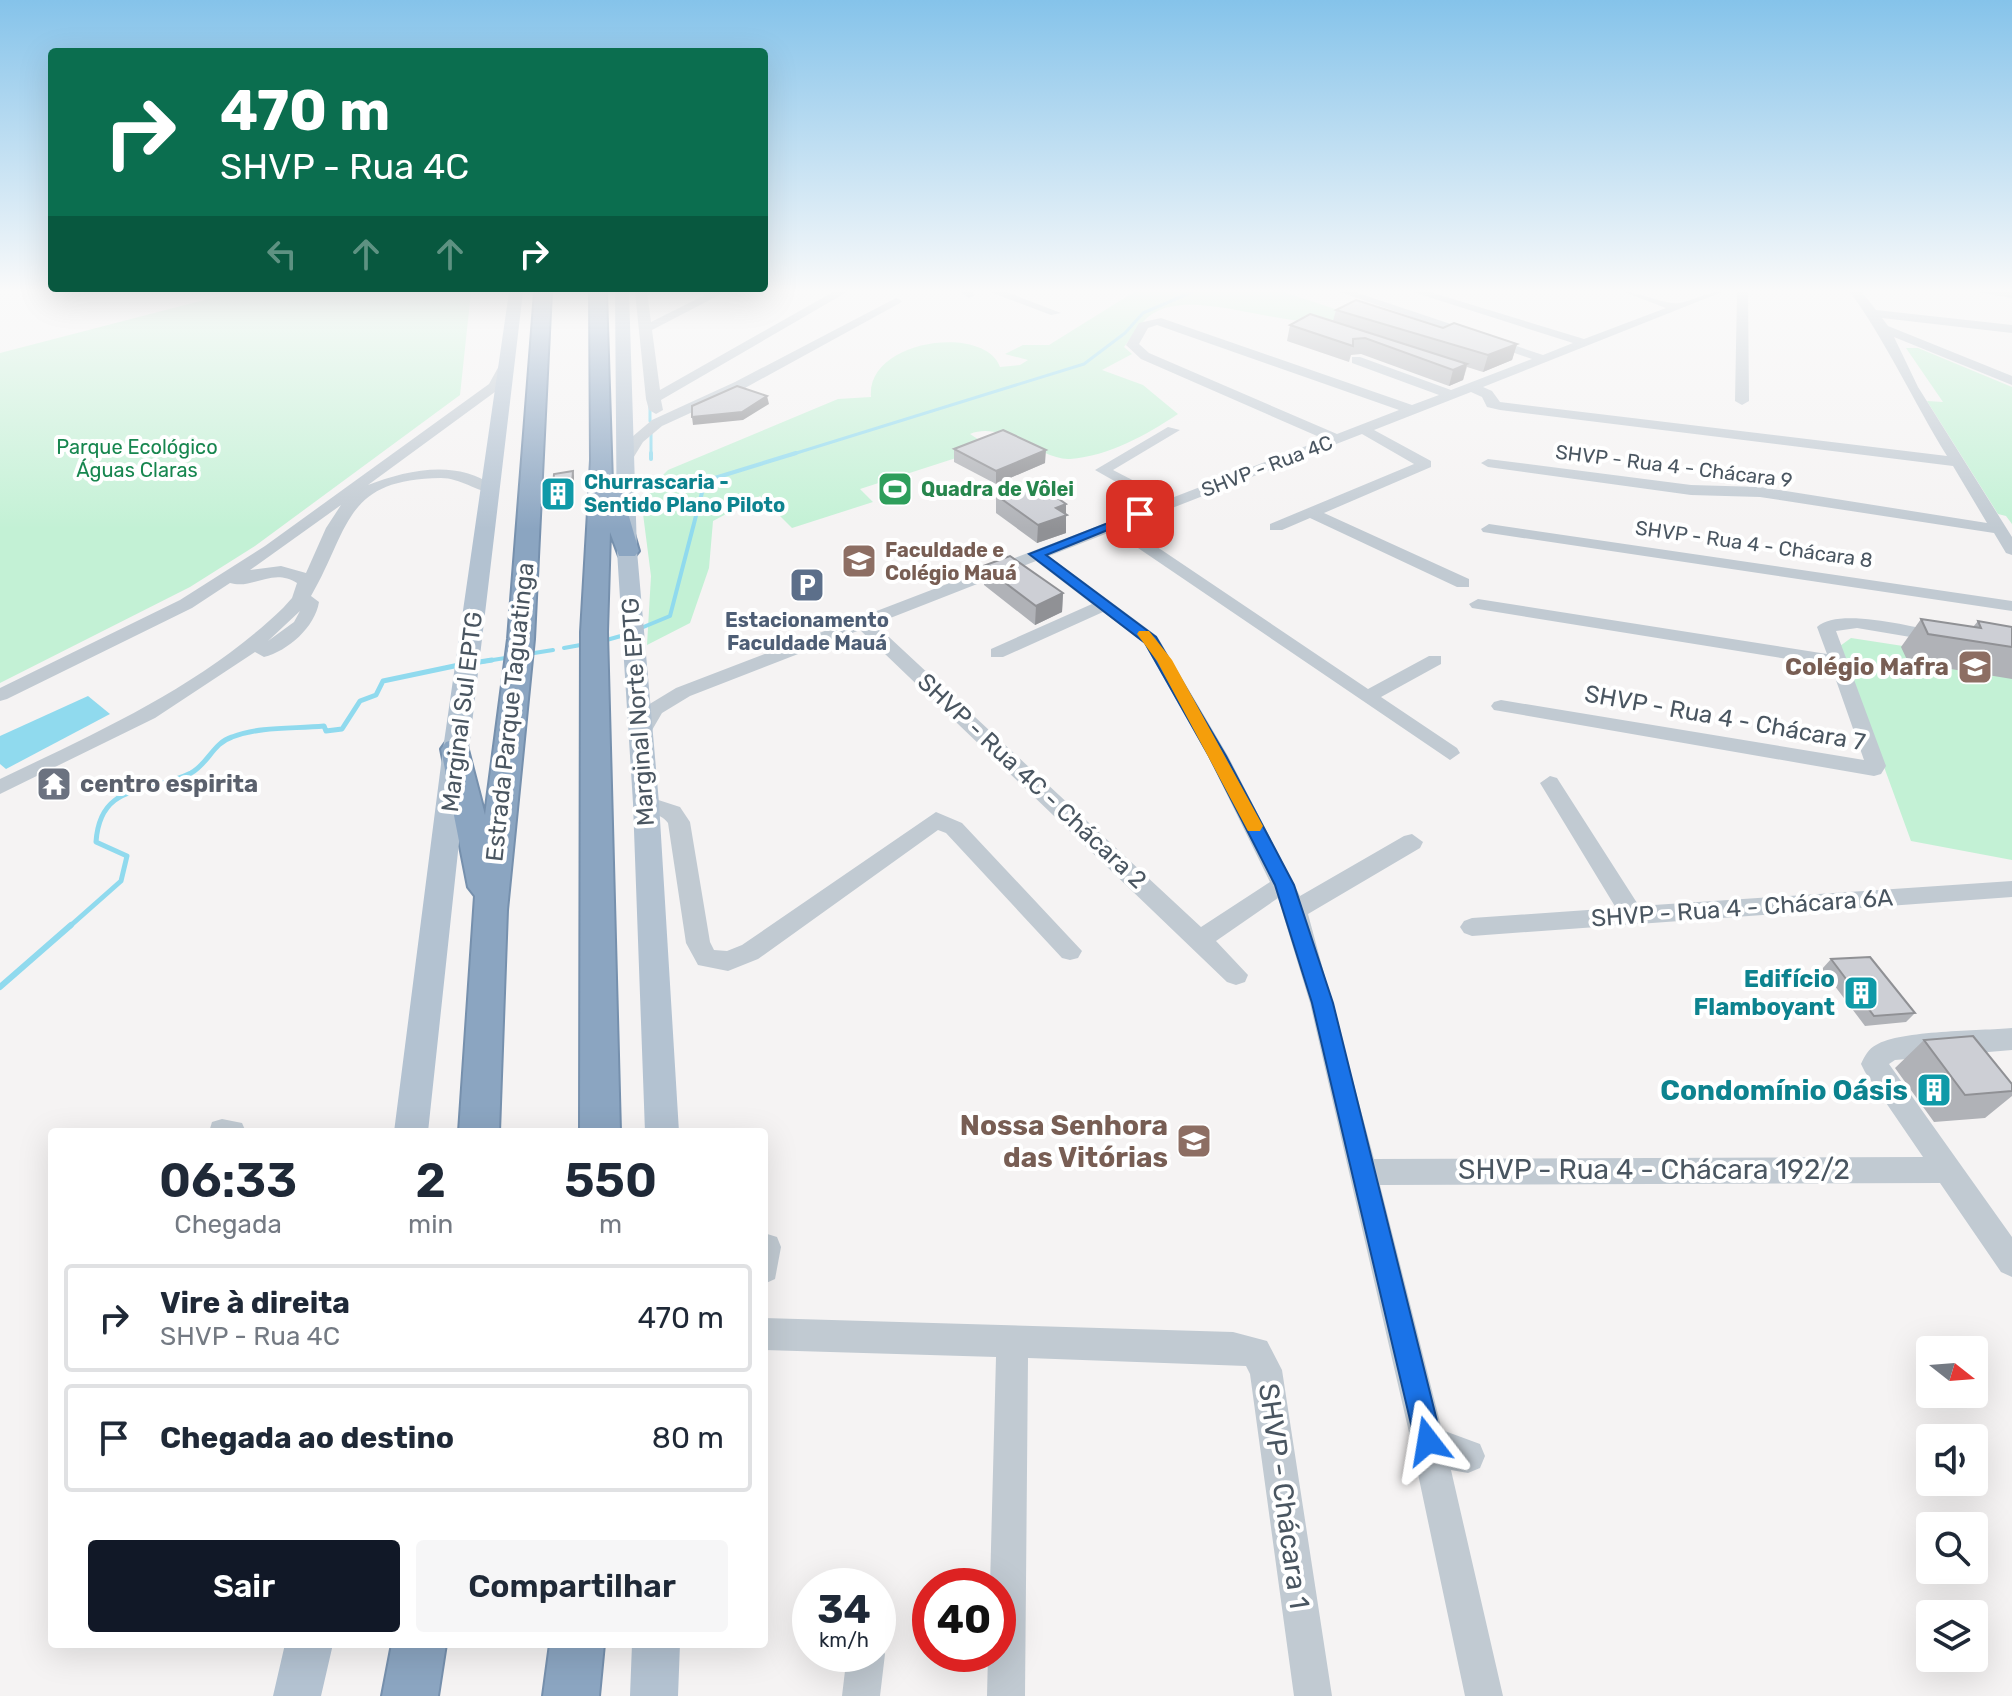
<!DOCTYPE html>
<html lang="pt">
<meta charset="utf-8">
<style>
body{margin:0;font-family:Rubik,sans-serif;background:#f6f6f7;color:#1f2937;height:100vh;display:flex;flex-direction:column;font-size:30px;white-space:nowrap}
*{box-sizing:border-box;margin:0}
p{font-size:26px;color:#747a83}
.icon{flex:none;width:44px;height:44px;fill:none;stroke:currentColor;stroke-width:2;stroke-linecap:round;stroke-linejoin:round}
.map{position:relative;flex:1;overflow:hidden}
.side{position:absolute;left:48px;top:1128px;width:720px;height:520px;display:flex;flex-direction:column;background:#fff;border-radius:8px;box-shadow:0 8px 32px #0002}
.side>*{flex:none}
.hud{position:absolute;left:48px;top:48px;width:720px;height:244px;border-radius:8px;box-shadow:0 8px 32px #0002;background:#0b6e4f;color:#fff;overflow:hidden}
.needle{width:52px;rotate:107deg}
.fabs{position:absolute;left:1916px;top:1336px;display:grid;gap:16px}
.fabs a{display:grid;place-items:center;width:72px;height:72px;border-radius:8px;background:#fff;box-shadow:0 8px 32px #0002;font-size:40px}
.speed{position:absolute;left:792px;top:1568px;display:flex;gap:16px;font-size:40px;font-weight:700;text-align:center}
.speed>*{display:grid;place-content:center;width:104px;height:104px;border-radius:50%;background:#fff;box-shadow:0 8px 32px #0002;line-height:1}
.speed small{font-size:20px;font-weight:400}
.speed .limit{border:12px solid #d22;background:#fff;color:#111}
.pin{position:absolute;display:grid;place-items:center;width:68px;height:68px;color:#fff;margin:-34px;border-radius:16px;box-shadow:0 4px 12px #0006}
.me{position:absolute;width:88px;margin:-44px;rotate:346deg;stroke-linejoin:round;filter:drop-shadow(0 0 6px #0008)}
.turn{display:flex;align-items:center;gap:28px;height:168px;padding:0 40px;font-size:36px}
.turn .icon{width:104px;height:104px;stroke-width:2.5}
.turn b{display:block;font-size:56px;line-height:68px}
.lanes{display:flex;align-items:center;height:76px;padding:0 40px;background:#0003;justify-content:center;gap:40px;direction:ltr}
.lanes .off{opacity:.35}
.eta{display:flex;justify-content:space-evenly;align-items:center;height:136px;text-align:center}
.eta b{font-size:48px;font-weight:600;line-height:56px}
.primary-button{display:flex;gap:16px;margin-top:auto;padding:16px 40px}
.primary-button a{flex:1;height:92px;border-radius:8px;background:#111827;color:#fff;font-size:32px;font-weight:600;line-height:92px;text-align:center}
.primary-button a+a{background:#f6f6f7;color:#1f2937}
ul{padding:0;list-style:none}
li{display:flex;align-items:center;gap:24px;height:108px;margin:0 16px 12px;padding:0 24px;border:4px solid #e0e1e3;border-radius:8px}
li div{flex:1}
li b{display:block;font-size:30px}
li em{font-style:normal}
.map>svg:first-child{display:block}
.green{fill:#c3f1d5}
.water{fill:#90daee}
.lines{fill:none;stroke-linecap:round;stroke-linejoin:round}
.stream-far3{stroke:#90daee;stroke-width:3}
.stream-far2{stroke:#90daee;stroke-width:4}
.stream-far1{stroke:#90daee;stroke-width:5}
.stream{stroke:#90daee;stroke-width:6}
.highway-casing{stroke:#7690ad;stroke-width:4}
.minor{fill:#c1cad2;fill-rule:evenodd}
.major{fill:#b3c2d1;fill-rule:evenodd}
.highway{fill:#8ba5c1;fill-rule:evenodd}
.wall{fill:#b0b2b7}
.shaded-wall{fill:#909195}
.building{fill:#cdcfd5;stroke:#909195;stroke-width:2}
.route{fill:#1a73e8;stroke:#114b97;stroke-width:2}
.slow{fill:#f59e0b}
.labels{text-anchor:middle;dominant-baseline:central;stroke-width:8;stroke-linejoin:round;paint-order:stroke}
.far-park-label{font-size:20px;fill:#17864f;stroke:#fff}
.far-street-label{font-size:20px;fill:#4a5661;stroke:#fff}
.far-culture-label{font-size:20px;font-weight:bold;fill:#0d838f;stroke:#fff;text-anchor:start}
.far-leisure-label{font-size:20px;font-weight:bold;fill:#27864d;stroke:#fff;text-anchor:start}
.far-education-label{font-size:20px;font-weight:bold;fill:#785e54;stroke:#fff;text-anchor:start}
.far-service-label{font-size:20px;font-weight:bold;fill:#4e5e75;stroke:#fff}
.education-label{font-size:24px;font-weight:bold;fill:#785e54;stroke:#fff;text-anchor:end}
.street-label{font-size:24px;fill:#4a5661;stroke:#fff}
.worship-label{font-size:24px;font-weight:bold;fill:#5b616d;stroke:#fff;text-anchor:start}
.culture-label{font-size:24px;font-weight:bold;fill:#0d838f;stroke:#fff;text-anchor:end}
.near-culture-label{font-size:28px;font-weight:bold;fill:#0d838f;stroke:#fff;text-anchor:end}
.near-education-label{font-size:28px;font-weight:bold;fill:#785e54;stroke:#fff;text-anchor:end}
.near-street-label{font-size:28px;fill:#4a5661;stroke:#fff}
</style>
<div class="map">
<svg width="2012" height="1696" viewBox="0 0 2012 1696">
<rect width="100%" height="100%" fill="#f5f3f3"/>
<path class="green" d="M235,292h236l-11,103 -205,151 -65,41 -190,96v-330z
M1134,292h150l69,23c-47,27 -153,-32 -201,-1 -11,7 -20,23 -28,33l8,7 -30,16 41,15 35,29c-32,21 -69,42 -108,45 -27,2 -66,-39 -100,-25l20,13 -130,42 13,13 -81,26 -32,-32 -47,25 -4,47 -19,55 -43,22 4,-69 -9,-70 10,-20 16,-16 170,-71 33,-2c-5,-58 114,-73 129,-30l20,-2 8,-5 -23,-6 18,-9h26z
M1906,348h12l94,39v137l-6,-8 -8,-2 -71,-113 16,1z
M1851,638l156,24 5,10v188l-101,-19 -71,-195z"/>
<path class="water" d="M88,696l22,18 -104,55 -6,-5v-28z"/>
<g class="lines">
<path class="stream-far3" d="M650,406v15
M651,432v23
M790,455l294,-91 41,-31 18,-20 49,-21"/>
<path class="stream-far2" d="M651,453v6
M641,628l29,-12 35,-135 91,-28
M603,641l25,-7
M564,648l22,-4
M528,654l25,-4
M480,662l31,-5"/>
<path class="stream-far1" d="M473,663l19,-3
M69,927l52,-46 6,-25 -31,-14c4,-61 53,-48 95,-69 17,-9 22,-30 41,-36 29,-11 62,-8 92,-11l2,5 16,-2 18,-28 16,-6 7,-14 76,-16"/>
<path class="stream" d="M0,987l71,-62"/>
<defs>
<path id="highway" d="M535,292h16l-17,347 -27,271 -8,222h-40l16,-236 -7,-9 -27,-138 5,-7 10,-3 10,3 19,73 23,-176z
M590,292h16l6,191 9,6 18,62 -4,5h-16l-9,-24 -3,100 13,500h-40l1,-500 10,-172z
M392,1644h54l-8,52h-56z
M550,1644h54l-5,52h-56z"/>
</defs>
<use href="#highway" class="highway-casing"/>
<path class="minor" d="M635,292h12l4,30 60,-30h14l-73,38 8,60 173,-98h14l-186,108 2,10 -7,4 -7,-4 -3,-11z
M961,292h11l3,3 -6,3z
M990,292h16l55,21 -10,2z
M1340,292h15l188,63 30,-12 -160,-51h17l154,47 82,-31 -42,-16c17,0 40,13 55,11 16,-3 27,-11 43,-11l-239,95 9,4 8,11 447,54c-34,-55 -61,-115 -97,-164h12l14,18 136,15v8l-130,-15 6,8 124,50v9l-118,-48 24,50 94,150v18l-6,-2 -12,-20 -234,-36 -69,-2 -203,-28 -7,-4 7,-4 203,26 69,2 227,36 -34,-57 -453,-56 -13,-3 -5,-10 -11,-5 -97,38 57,31v6l-107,46 145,66v8h-12l-147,-69 -28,12h-12v-6l144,-60 -52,-30 -236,92 242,163 61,-33h12v8l-60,33 76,51 3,5 -10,7 -337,-229 -64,25 108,80 71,120 72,140 104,-60 8,-2 11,8 -3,6 -112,66 66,245 549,-2 -58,-85 -4,-8c3,-7 8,-16 15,-19 25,-15 104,-14 136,-17v22l-117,10 -6,4 123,173v40l-11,-5 -61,-89 -560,2 62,245 38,14 5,12 -5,12 -12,5 -17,-3 52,226h-38l-54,-255 -101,-438 -32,-105 -62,43 32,34 -3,7 -9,3 -9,-3 -367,-352 -170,66 -28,17 -14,24 -7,1 -10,-6 17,-27 28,-17 479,-184 -60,-34 73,-43 12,3 -67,40 56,29 155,-60 -183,-80 -15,-14 13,-22 22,-5 251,87 27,-10 -87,-32v-6h8l91,33 81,-31zM1157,325l242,85 -62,24 -188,-81 -10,-9 9,-16zM1036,561l56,43 -101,45v8h12l100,-45 41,31 64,113 62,126 -69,45 -326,-303z
M1737,292h11l1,109 -7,4 -7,-4z
M1976,292h36v6z
M896,298l6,3 -2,2 -155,85 -83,38 -19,16 -11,18 -12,-3 12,-20 20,-17 83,-38z
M504,363l6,4 -11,22 -131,96c39,-15 89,-26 125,1v6c-12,2 -32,-14 -52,-14 -98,1 -91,51 -130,118l8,6c-4,25 -31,49 -55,55l-9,-5 -100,66 -155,76v-15c100,-48 202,-93 283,-171l9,-10 5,-15c-25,-16 -44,7 -67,0l-38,25 -185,91 -7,2v-13l180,-88 85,-54 224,-162 11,-20zM341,505l-15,23 -20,45 -25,-7 -31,4zM300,611l-6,11 -26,19z
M1489,524l523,77v10l-529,-79 -2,-3z
M1478,599l349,55 -10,-27c21,-20 95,0 123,5l9,5 -9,5 -83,-14 -21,3 50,135 -5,8 -7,2 -380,-66 -3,-4 3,-4 7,-2 363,60 -33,-94 -359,-58 -3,-4z
M1550,776l7,2 82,128 373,-25v16l-540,39 -8,-3 -4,-6 4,-6 8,-3 144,-10 -76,-125z
M646,796l34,11 10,15 20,120 4,8 13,1 15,-6 194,-133 26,11 120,128 -4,7 -8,2 -8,-2 -116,-125 -8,-3 -180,129 -30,12 -30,-6 -12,-22 -18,-120c-8,-12 -25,-8 -33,-20z
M222,1119l20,4 4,9h-37l3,-10z
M764,1233l13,4 4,10 -6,32 -11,5z
M764,1318l469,14 34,9 15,29 50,326h-38l-44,-322 -4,-8 -218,-8 -3,338h-38l1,-42h10v-68h-8l6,-229 -232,-7z
M878,1640l7,14 -5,42h-38l5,-42h31z"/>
<path class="major" d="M509,292h14l-54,457 -41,383h-34l49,-383z
M615,292h14l8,259 22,252 20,329h-34l-12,-329 -16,-252z
M285,1644h48l-12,52h-48z
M632,1644h48l-2,52h-48z"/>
<use href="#highway" class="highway"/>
</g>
<path class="wall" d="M1336,310l107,18 74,16 -5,16 -29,12 -16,-5 -4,13 -14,6 -88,-32 -10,1 -2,7 -62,-21 3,-16 43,-4z
M954,449l91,14 -49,21 -42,-22z
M996,495l48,4 22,5v29l-29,10 -41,-30z
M983,566l80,27 -1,19 -27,13 -51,-40z
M1921,619l52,8 5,-6 34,6v52l-104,-17 -7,-15z
M1831,959l84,54 -9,9 -41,4 -43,-57z
M1924,1040l88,44v12l-27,22 -51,4 -39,-54z"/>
<path class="shaded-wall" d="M1517,344l-5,16 -29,12 5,-17z
M1467,364l-4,16 -14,6 4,-16z
M767,396l2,8 -26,16 -50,5 -1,-8z
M1046,450l-1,13 -49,21v-13z
M573,471l1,5v12l-20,3 -1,-5z
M1066,504v29l-29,10 1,-18 18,-17z
M1063,593l-1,19 -27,13 1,-19z"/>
<path class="building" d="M1356,300l87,28 11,-5 63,21 -29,11 -152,-45z
M1310,314l157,50 -14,6 -88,-32 -12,1v7l-63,-21z
M737,386l30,10 -25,16 -50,5v-11z
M1003,430l43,20 -50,21 -42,-22z
M573,471l-1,13 -19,2 1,-12z
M1024,485l20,14 9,-4 13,9 -10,4 11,7 -29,10 -42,-30z
M1010,556l53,37 -27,13 -53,-40z
M1921,619l60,9 -3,-7 34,6v20l-84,-13z
M1870,957l45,56 -41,3 -43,-57z
M1973,1036l39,48v7l-47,4 -41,-55z"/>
<linearGradient id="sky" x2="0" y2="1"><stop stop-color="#85c3ea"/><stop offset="0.55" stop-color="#fafafa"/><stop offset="1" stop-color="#fafafa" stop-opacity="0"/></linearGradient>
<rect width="2012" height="529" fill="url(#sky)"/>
<path class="route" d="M1136,512l11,2 -101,41 110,82 70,119 68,129 39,118 109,438 -4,10 -10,4 -9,-4 -4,-10 -103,-438 -37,-118 -66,-129 -64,-113 -116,-89z"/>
<path class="slow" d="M1139,631h10l23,29 91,166 -3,5h-12l-91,-170 -20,-27z"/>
<defs>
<symbol id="stadium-square" viewBox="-11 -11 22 22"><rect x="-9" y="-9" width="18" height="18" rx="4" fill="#2e9e5b" stroke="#fff"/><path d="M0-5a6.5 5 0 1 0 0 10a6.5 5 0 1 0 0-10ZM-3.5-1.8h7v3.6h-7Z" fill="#fff"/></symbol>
<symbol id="building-square" viewBox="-11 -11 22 22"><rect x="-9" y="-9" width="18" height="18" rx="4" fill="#0f9aa8" stroke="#fff"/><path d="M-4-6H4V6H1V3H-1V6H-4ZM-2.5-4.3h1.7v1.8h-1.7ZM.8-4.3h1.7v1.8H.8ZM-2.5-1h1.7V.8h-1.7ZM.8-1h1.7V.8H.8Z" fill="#fff"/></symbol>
<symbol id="university-square" viewBox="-11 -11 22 22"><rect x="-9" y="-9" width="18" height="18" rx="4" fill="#8d6e63" stroke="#fff"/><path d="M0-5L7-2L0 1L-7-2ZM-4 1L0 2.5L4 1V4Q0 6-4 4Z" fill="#fff"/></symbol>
<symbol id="parking-square" viewBox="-11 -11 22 22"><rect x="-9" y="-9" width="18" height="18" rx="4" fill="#5c6f8a" stroke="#fff"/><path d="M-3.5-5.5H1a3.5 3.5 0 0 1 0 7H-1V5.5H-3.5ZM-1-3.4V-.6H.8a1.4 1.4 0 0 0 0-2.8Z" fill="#fff"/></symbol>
<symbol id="school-square" viewBox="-11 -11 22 22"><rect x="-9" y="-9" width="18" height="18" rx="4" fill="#8d6e63" stroke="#fff"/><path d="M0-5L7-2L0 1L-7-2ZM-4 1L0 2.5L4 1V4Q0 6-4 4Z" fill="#fff"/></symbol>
<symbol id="temple-square" viewBox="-11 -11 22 22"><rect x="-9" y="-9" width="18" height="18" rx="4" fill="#6b7280" stroke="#fff"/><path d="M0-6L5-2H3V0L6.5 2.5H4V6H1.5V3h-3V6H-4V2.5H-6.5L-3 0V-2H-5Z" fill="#fff"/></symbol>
</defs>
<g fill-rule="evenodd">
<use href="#stadium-square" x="875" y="469" width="40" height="40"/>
<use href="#building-square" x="538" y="474" width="40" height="40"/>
<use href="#university-square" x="839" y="541" width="40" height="40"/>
<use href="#parking-square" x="787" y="565" width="40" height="40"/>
<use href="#school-square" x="1955" y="647" width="40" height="40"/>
<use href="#temple-square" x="34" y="764" width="40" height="40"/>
<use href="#building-square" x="1841" y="973" width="40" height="40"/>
<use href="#building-square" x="1914" y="1070" width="40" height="40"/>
<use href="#school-square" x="1174" y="1121" width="40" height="40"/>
</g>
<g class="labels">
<g class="far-park-label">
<text x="137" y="447">Parque Ecológico<tspan x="137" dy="23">Águas Claras</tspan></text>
</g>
<g class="far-street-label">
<text transform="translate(1267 466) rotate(-21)">SHVP - Rua 4C</text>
<text transform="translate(1674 466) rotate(7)">SHVP - Rua 4 - Chácara 9</text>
<text transform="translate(1754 544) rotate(8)">SHVP - Rua 4 - Chácara 8</text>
</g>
<g class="far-culture-label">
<text x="584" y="482">Churrascaria -<tspan x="584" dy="23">Sentido Plano Piloto</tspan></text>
</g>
<g class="far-leisure-label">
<text x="921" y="489">Quadra de Vôlei</text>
</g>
<g class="far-education-label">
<text x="885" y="550">Faculdade e<tspan x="885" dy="23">Colégio Mauá</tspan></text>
</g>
<g class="far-service-label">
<text x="807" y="620">Estacionamento<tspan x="807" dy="23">Faculdade Mauá</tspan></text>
</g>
<g class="education-label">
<text x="1949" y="667">Colégio Mafra</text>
</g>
<g class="street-label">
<text transform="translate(462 712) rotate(-83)">Marginal Sul EPTG</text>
<text transform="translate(510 712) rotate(-84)">Estrada Parque Taguatinga</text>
<text transform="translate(638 712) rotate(-94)">Marginal Norte EPTG</text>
<text transform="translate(1725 718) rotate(10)">SHVP - Rua 4 - Chácara 7</text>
<text transform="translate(1032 781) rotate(43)">SHVP - Rua 4C - Chácara 2</text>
<text transform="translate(1742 908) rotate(-4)">SHVP - Rua 4 - Chácara 6A</text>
</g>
<g class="worship-label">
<text x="80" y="784">centro espirita</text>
</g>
<g class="culture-label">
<text x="1835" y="979">Edifício<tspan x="1835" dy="28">Flamboyant</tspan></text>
</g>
<g class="near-culture-label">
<text x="1908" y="1090">Condomínio Oásis</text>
</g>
<g class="near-education-label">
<text x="1168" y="1125">Nossa Senhora<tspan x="1168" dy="32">das Vitórias</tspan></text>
</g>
<g class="near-street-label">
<text x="1654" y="1169">SHVP - Rua 4 - Chácara 192/2</text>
<text transform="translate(1284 1496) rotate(82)">SHVP - Chácara 1</text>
</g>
</g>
</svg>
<div class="fabs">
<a><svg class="needle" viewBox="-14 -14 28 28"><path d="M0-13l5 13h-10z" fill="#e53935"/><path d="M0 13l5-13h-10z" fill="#747a83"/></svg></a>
<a><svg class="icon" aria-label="sound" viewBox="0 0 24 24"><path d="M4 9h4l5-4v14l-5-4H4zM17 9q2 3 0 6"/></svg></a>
<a><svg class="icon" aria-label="search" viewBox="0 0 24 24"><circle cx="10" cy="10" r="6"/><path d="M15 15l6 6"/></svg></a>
<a><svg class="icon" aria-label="layers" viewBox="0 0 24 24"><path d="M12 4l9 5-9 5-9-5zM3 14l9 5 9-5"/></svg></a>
</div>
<div class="speed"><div>34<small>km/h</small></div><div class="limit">40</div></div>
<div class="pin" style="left:1140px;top:514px;background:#d93025"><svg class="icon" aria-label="arrive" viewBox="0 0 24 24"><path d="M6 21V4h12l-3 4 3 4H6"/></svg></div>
<svg class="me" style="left:1428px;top:1441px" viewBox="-20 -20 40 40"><path d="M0-17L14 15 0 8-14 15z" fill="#1a73e8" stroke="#fff" stroke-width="4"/></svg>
<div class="hud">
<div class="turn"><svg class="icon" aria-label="right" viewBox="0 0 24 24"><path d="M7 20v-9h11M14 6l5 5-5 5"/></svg><div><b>470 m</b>SHVP - Rua 4C</div></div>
<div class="lanes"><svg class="icon off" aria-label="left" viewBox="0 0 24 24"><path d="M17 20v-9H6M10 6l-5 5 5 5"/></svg><svg class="icon off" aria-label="ahead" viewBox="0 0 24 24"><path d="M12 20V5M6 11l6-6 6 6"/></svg><svg class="icon off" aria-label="ahead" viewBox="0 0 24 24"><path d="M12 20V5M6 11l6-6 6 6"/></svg><svg class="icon" aria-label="right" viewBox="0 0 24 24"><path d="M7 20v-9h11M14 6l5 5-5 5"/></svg></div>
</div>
<section class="side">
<div class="eta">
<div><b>06:33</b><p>Chegada</p></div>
<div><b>2</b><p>min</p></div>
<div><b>550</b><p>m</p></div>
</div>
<ul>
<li><svg class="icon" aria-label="right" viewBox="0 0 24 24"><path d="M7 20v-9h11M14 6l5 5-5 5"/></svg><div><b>Vire à direita</b><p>SHVP - Rua 4C</p></div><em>470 m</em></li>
<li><svg class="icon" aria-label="arrive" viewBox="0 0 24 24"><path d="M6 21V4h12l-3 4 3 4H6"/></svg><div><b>Chegada ao destino</b></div><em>80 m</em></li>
</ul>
<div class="primary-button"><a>Sair</a><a>Compartilhar</a></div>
</section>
</div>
